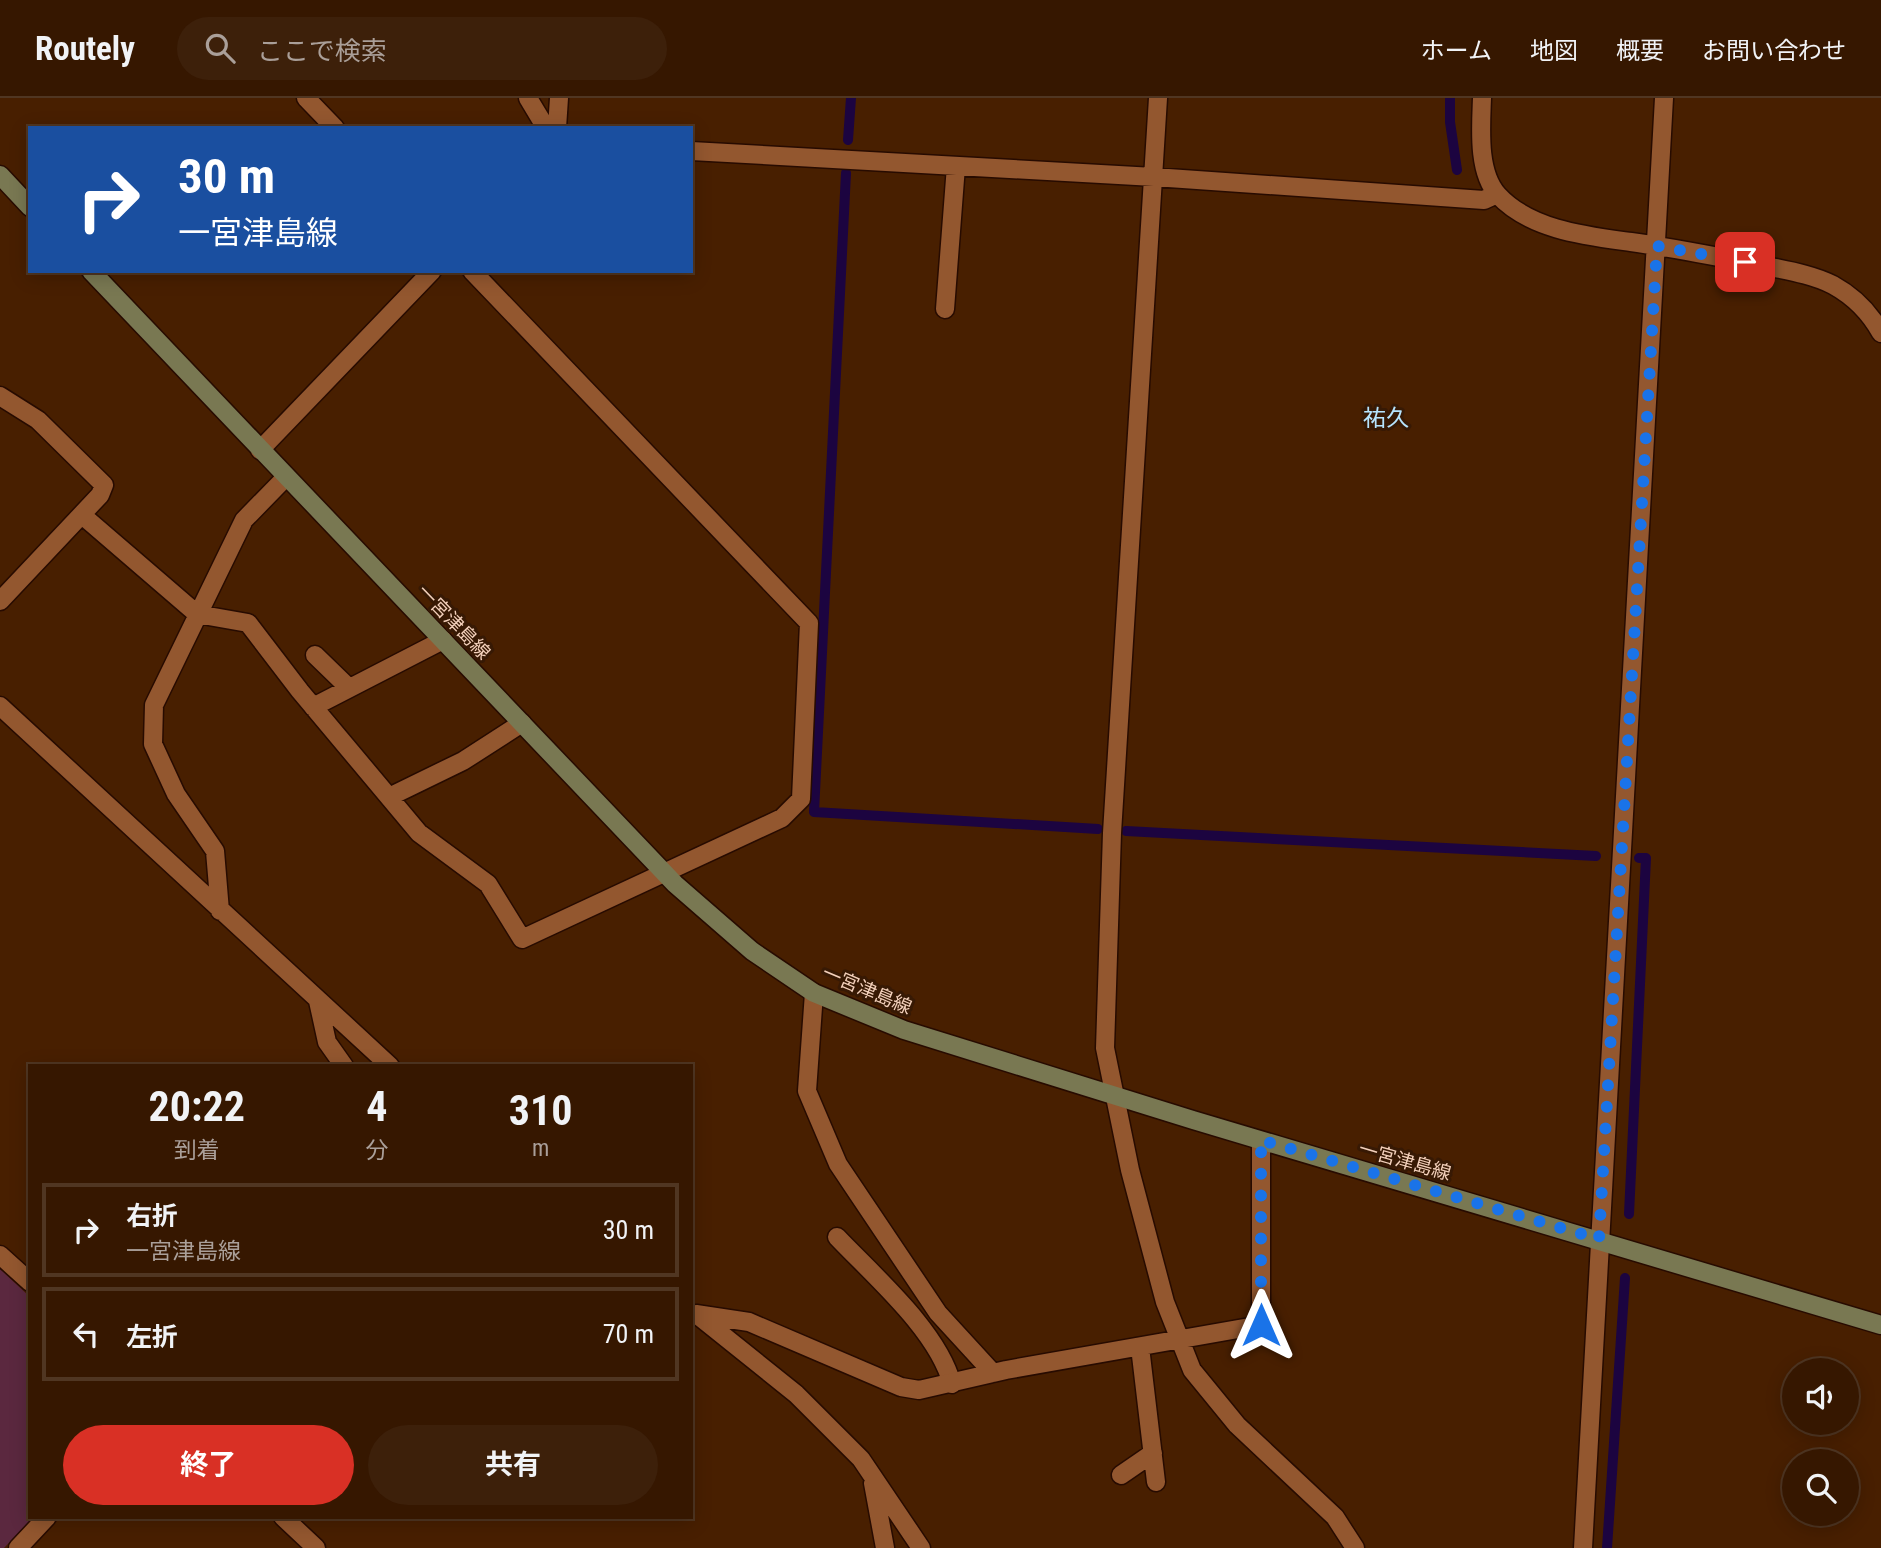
<!DOCTYPE html>
<html lang="ja">
<meta charset="utf-8">
<style>
body{margin:0;font-family:"Roboto Condensed","Noto Sans JP",sans-serif;background:#3d200a;color:#f1f3f6;height:100vh;display:flex;flex-direction:column;font-size:26px;white-space:nowrap}
*{box-sizing:border-box;margin:0}
p{font-size:23px;color:#aa9f99}
.icon{flex:none;width:38px;height:38px;fill:none;stroke:currentColor;stroke-width:2;stroke-linecap:round;stroke-linejoin:round}
.map{position:relative;flex:1;overflow:hidden}
.side{position:absolute;left:28px;top:966px;width:665px;height:455px;display:flex;flex-direction:column;background:#361700;border-radius:0px;box-shadow:0 4px 18px #0003,0 0 0 2px #503622}
.side>*{flex:none}
.top-card{position:absolute;left:28px;top:28px;width:665px;height:147px;border-radius:0px;box-shadow:0 4px 18px #0003,0 0 0 2px #503622;background:#1a4fa0;color:#fff;overflow:hidden}
.buttons{position:absolute;left:1782px;top:1260px;display:grid;gap:14px}
.buttons a{display:grid;place-items:center;width:77px;height:77px;border-radius:50%;background:#361700;box-shadow:0 4px 18px #0003,0 0 0 2px #503622;font-size:35px}
.pin{position:absolute;display:grid;place-items:center;width:60px;height:60px;color:#fff;margin:-30px;border-radius:14px;box-shadow:0 4px 10px #0006}
.me{position:absolute;width:77px;margin:-38px;rotate:0deg;stroke-linejoin:round;filter:drop-shadow(0 0 5px #0008)}
.turn{display:flex;align-items:center;gap:24px;height:147px;padding:0 35px;font-size:32px}
.turn .icon{width:91px;height:91px;stroke-width:2.5}
.turn b{display:block;font-size:49px;line-height:60px}
.eta{display:flex;justify-content:space-evenly;align-items:center;height:119px;text-align:center}
.eta b{font-size:42px;font-weight:700;line-height:49px}
.cta{display:flex;gap:14px;margin-top:auto;padding:14px 35px}
.cta a{flex:1;height:80px;border-radius:42px;background:#d93025;color:#fff;font-size:28px;font-weight:700;line-height:80px;text-align:center}
.cta a+a{background:#3d200a;color:#f1f3f6}
ul{padding:0;list-style:none}
li{display:flex;align-items:center;gap:21px;height:94px;margin:0 14px 10px;padding:0 21px;border:4px solid #503622;border-radius:0px}
li div{flex:1}
li b{display:block;font-size:26px}
li em{font-style:normal}
header{display:flex;align-items:center;gap:42px;box-sizing:border-box;height:98px;padding:0 35px;background:#361700;border-bottom:2px solid #503622}
header strong{font-size:33px}
nav{display:flex;gap:38px;margin-inline-start:auto;font-size:24px}
.search{width:490px;height:63px;background:#3d200a;display:flex;align-items:center;gap:18px;box-sizing:border-box;padding:0 24px;border-radius:38px;color:#aa9f99;font-size:26px}
.map>svg:first-child{display:block}
.green{fill:#5b283f}
.lines{fill:none;stroke-linecap:round;stroke-linejoin:round}
.stream{stroke:#1c0440;stroke-width:10}
.service-casing{stroke:#270b00;stroke-width:21}
.minor-casing{stroke:#270b00;stroke-width:21}
.secondary-casing{stroke:#270b00;stroke-width:21}
.service{stroke:#93572f;stroke-width:18}
.minor{stroke:#93572f;stroke-width:18}
.secondary{stroke:#797852;stroke-width:18}
.route{stroke:#1a73e8;stroke-width:12;stroke-dasharray:0 21.6}
.labels{text-anchor:middle;dominant-baseline:central;stroke-width:6;stroke-linejoin:round;paint-order:stroke}
.street-label{font-size:19px;fill:#f3d0bb;stroke:#371904}
.quarter-label{font-size:23px;fill:#b6e4fe;stroke:#371904}
</style>
<header>
<strong>Routely</strong>
<div class="search"><svg class="icon" aria-label="search" viewBox="0 0 24 24"><circle cx="10" cy="10" r="6"/><path d="M15 15l6 6"/></svg>ここで検索</div>
<nav><a>ホーム</a><a>地図</a><a>概要</a><a>お問い合わせ</a></nav>
</header>
<div class="map">
<svg width="1881" height="1450" viewBox="0 0 1881 1450">
<rect width="100%" height="100%" fill="#481f00"/>
<path class="green" d="M0,1171l30,28v220h4l-30,31h-4z"/>
<g class="lines">
<path class="stream" d="M1450,0v24l7,48
M848,42l3,-42
M846,75l-32,639 284,17
M1126,733l470,25
M1629,1116l17,-356h-7
M1607,1450l18,-270"/>
<defs>
<path id="service" d="M837,1139c38,40 101,94 115,147"/>
<path id="minor" d="M306,0l29,30
M528,0l18,30
M1158,0l-46,735 -7,215 25,122 35,132 27,68 45,55 98,92 20,31
M1482,0c-1,29 -5,74 16,97 32,35 89,41 133,47 43,6 87,15 130,23 23,5 51,9 72,20 20,11 37,28 48,48
M557,30l2,-30
M691,53l463,26 330,23 13,-6
M945,211l11,-143
M0,298l38,24 66,65 -4,10 -100,106
M260,352l172,-179
M82,417l115,99 51,9 52,68 119,142 69,51 34,55 260,-121 19,-19 8,-176 -337,-352
M315,557l34,33
M0,608l390,360
M313,609l130,-67
M389,699l74,-36 59,-38
M220,813l-5,-60 -39,-57 -23,-50 1,-39 90,-185 42,-43
M814,895l-7,98 31,73 100,149 55,60
M318,903l9,41 17,24
M0,1157l30,27
M696,1216l53,8 152,65 18,3 87,-20 255,-45v-184
M700,1219l96,77 65,65 60,89
M1140,1249l16,135
M1121,1377l32,-22
M873,1385l12,65
M283,1419l33,31
M18,1450l29,-31
M1583,1450l81,-1450"/>
<path id="secondary" d="M0,77l30,32
M91,173l584,613 77,67 62,42 90,37 289,90 688,205"/>
</defs>
<use href="#service" class="service-casing"/>
<use href="#minor" class="minor-casing"/>
<use href="#secondary" class="secondary-casing"/>
<use href="#service" class="service"/>
<use href="#minor" class="minor"/>
<use href="#secondary" class="secondary"/>
</g>
<g class="lines">
<path class="route" d="M1261,1227v-185l338,99 58,-993 88,16"/>
</g>
<g class="labels">
<g class="street-label">
<text transform="translate(454 524) rotate(46)">一宮津島線</text>
<text transform="translate(867 892) rotate(23)">一宮津島線</text>
<text transform="translate(1405 1063) rotate(16)">一宮津島線</text>
</g>
<g class="quarter-label">
<text x="1386" y="320">祐久</text>
</g>
</g>
</svg>
<div class="buttons">
<a><svg class="icon" aria-label="sound" viewBox="0 0 24 24"><path d="M4 9h4l5-4v14l-5-4H4zM17 9q2 3 0 6"/></svg></a>
<a><svg class="icon" aria-label="search" viewBox="0 0 24 24"><circle cx="10" cy="10" r="6"/><path d="M15 15l6 6"/></svg></a>
</div>
<div class="pin" style="left:1745px;top:164px;background:#d93025"><svg class="icon" aria-label="arrive" viewBox="0 0 24 24"><path d="M6 21V4h12l-3 4 3 4H6"/></svg></div>
<svg class="me" style="left:1261px;top:1227px" viewBox="-20 -20 40 40"><path d="M0-17L14 15 0 8-14 15z" fill="#1a73e8" stroke="#fff" stroke-width="4"/></svg>
<div class="top-card">
<div class="turn"><svg class="icon" aria-label="right" viewBox="0 0 24 24"><path d="M7 20v-9h11M14 6l5 5-5 5"/></svg><div><b>30 m</b>一宮津島線</div></div>
</div>
<section class="side">
<div class="eta">
<div><b>20:22</b><p>到着</p></div>
<div><b>4</b><p>分</p></div>
<div><b>310</b><p>m</p></div>
</div>
<ul>
<li><svg class="icon" aria-label="right" viewBox="0 0 24 24"><path d="M7 20v-9h11M14 6l5 5-5 5"/></svg><div><b>右折</b><p>一宮津島線</p></div><em>30 m</em></li>
<li><svg class="icon" aria-label="left" viewBox="0 0 24 24"><path d="M17 20v-9H6M10 6l-5 5 5 5"/></svg><div><b>左折</b></div><em>70 m</em></li>
</ul>
<div class="cta"><a>終了</a><a>共有</a></div>
</section>
</div>
